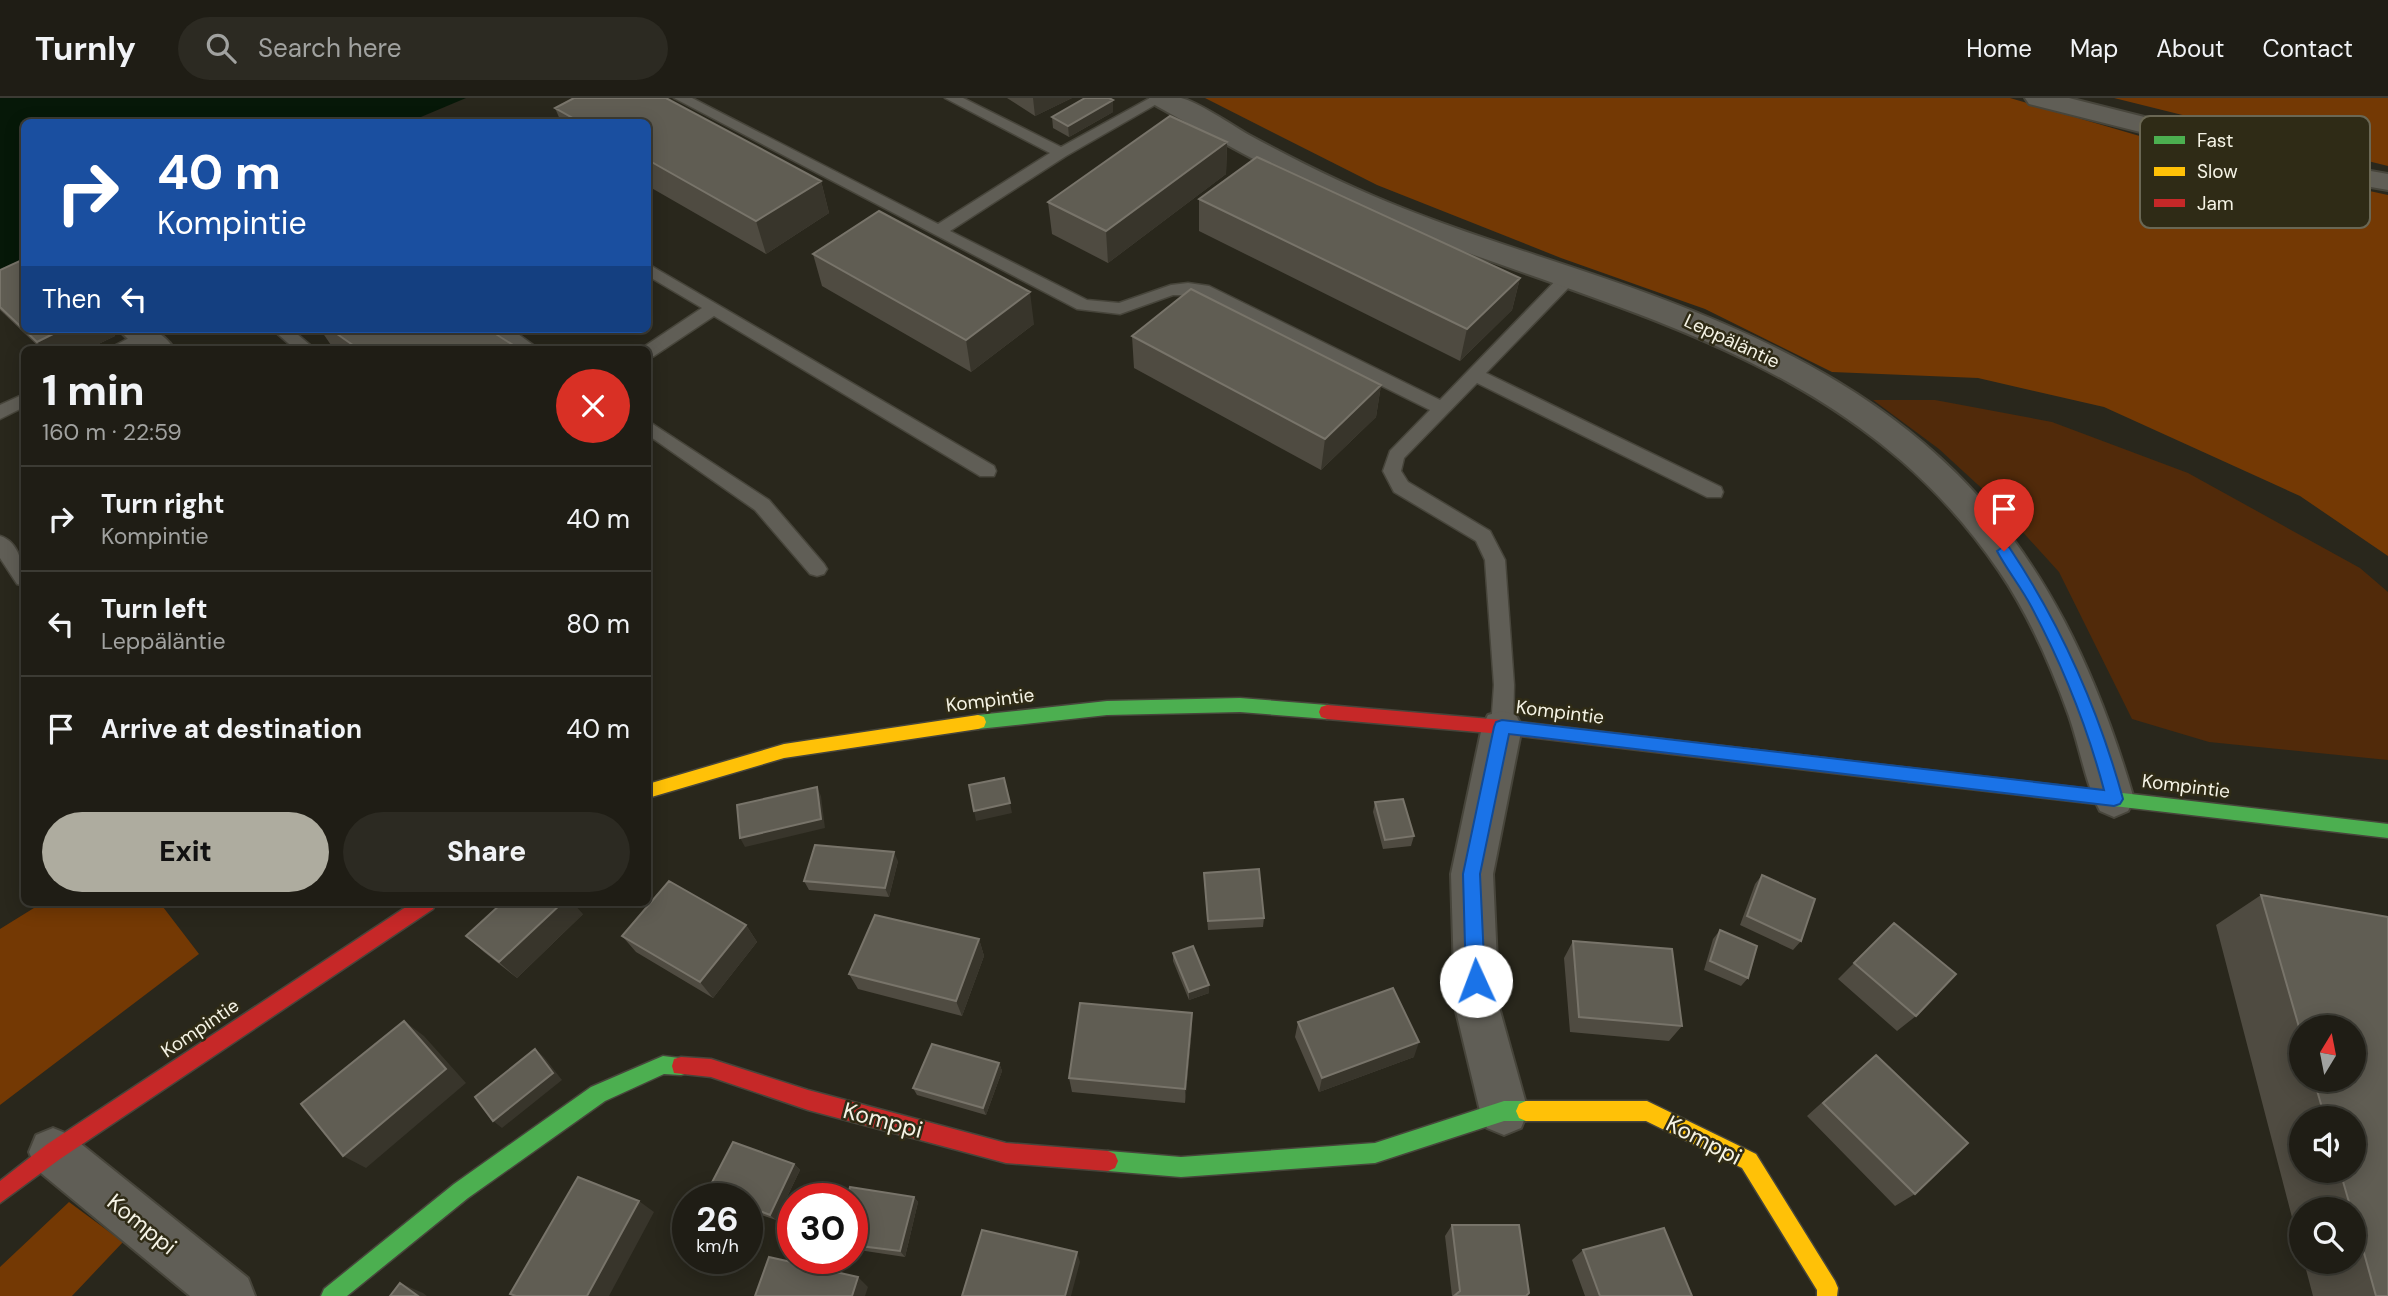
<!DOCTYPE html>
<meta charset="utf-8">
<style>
body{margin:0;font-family:"DM Sans",sans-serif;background:#2c2a22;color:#f1f3f6;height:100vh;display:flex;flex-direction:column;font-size:26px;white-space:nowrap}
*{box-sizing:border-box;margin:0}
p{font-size:23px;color:#a1a2a0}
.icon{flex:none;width:38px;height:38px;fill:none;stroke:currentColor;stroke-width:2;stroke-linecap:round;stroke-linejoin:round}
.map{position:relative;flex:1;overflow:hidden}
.drawer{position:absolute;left:21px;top:248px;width:630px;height:560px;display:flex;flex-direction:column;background:#1f1d15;border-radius:10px;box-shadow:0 4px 18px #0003,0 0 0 2px #3c3b34}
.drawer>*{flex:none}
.banner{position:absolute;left:21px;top:21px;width:630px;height:214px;border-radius:10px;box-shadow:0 4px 18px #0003,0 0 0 2px #3c3b34;background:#1a4fa0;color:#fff;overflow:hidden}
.needle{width:46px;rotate:10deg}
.tools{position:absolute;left:2289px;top:917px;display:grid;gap:14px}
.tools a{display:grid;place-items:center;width:77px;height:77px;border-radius:50%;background:#1f1d15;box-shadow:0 4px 18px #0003,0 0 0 2px #3c3b34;font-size:35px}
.speed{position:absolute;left:672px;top:1085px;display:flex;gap:14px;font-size:35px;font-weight:700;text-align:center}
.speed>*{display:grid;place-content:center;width:91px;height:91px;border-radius:50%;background:#1f1d15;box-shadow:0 4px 18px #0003,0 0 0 2px #3c3b34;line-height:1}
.speed small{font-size:18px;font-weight:400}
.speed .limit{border:10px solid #d22;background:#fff;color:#111}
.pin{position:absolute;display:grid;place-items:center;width:60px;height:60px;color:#fff;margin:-72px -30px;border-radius:50% 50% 50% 0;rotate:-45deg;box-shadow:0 0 7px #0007}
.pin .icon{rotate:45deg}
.me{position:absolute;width:77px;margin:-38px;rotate:358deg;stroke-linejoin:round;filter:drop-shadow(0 0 5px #0008)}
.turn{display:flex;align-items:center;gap:24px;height:147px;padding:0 21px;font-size:32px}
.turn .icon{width:91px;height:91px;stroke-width:2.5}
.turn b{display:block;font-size:49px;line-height:60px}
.then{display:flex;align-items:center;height:66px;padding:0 21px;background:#0003;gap:14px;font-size:26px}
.round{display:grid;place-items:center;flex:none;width:74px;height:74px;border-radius:37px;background:#2c2a22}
.overview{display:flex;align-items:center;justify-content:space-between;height:119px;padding:0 21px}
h1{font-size:42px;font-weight:800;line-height:52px}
.action{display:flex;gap:14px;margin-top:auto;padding:14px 21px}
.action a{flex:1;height:80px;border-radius:42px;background:#aeac9f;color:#111;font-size:28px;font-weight:800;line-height:80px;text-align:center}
.action a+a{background:#2c2a22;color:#f1f3f6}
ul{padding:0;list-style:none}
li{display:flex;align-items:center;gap:21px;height:105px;padding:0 21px;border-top:2px solid #3c3b34}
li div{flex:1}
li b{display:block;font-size:26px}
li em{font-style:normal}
header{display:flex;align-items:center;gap:42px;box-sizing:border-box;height:98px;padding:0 35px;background:#1f1d15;border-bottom:2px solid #3c3b34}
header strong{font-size:33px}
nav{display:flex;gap:38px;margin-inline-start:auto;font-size:24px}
.search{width:490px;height:63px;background:#2c2a22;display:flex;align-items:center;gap:18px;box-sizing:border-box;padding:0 24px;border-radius:38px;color:#a1a2a0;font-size:26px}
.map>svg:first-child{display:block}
.green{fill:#512a0a}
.forest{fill:#743904}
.water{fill:#061808}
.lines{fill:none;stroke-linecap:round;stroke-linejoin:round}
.lane-casing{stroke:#47453b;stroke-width:3}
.street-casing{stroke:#47453b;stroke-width:4}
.fast-casing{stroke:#47453b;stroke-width:3}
.slow-casing{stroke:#47453b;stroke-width:3}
.jam-casing{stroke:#47453b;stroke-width:3}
.lane{fill:#605e56;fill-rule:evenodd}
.street{fill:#605e56;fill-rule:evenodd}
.fast{fill:#4caf50;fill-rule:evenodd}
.slow{fill:#ffc107;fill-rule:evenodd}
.jam{fill:#c62828;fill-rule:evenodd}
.wall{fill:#4f4b41;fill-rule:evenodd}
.shaded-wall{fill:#38352b}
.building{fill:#605d53;stroke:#78746a;stroke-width:2}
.route{fill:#1a73e8;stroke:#114b97;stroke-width:2}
.labels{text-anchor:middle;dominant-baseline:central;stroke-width:5;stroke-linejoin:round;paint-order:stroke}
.street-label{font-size:19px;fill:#f5f3e5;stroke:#2f2b16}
.near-street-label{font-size:23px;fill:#f5f3e5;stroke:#2f2b16}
.key{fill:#2f2b16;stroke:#6a6754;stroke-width:2}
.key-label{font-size:19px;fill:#f5f3e5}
</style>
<header>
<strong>Turnly</strong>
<div class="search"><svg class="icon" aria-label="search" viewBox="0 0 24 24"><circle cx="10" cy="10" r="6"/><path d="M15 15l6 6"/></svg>Search here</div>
<nav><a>Home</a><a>Map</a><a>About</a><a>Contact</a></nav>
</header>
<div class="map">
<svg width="2388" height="1198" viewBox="0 0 2388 1198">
<rect width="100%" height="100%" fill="#29271c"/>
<path class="green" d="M1873,302h62l117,22 136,51 172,95 28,24v168l-179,-18 -77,-23 -73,-147 -70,-77 -50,-46z"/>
<path class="forest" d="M1205,0h805l198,58 180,39v361l-88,-60 -196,-89 -126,-29 -146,-6 -127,-63 -144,-51 -184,-73z
M2114,0h274v68z
M42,805h118l39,51 -199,151v-176z
M69,1104l54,40 -51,54h-72v-29z"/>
<path class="water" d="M0,0h466l-57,24h-385v165l-24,8z"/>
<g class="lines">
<defs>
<path id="lane" d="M674,0h18l246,126 112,-71 -105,-55h18l98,49 89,-49h17l-101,58 -116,75 137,69 32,3 52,-18 17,-2 21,3 231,114 123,-127h12l2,4 -2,4 -89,92 235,114 2,5 -2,5h-14l-230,-114 -73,75 -3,13 7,11 82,49 15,29 9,125 -1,42 -3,6 -8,3 -8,-3 -3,-6 3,-42 -9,-125 -9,-19 -82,-49 -11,-21 7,-20 40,-41 -231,-115h-26l-53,19 -43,-5z
M648,166l346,202 2,5 -2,5h-14l-266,-160 -60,40 -6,2v-8h-7l1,-2 60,-40 -54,-32z
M146,231h21l-34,21h-22l3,-4z
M272,231h19l25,21h-20z
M491,231h20l29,21h-21z
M24,296v13l-24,12v-14z
M648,323l121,79 55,64 3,5 -3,5 -7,2 -7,-2 -55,-64 -107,-75z
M0,438c20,6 24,32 24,50l-7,-2 -17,-26z"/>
<path id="street" d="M1149,0c10,0 23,0 32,0 17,4 51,27 68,37 50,27 102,53 156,74 85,34 174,58 260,91 262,99 390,229 469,499l-6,12 -14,6 -14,-6c-15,-29 -20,-63 -31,-95 -18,-50 -40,-101 -70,-145 -148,-218 -386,-258 -613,-349 -81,-32 -157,-76 -233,-118z
M2025,0h44l262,66 57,10v16l-57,-10 -302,-76z
M118,231c25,0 41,-4 57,21h-36z
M1502,613l14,4 6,12 -29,147 6,133 29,104 -7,17 -17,7 -17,-7 -7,-17 -25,-104 -4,-133 31,-147 6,-12z
M53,1030l17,7 178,143 7,18h-65l-154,-127 -7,-17 7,-17z"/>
<path id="fast" d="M1240,600l87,7 6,2 2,5 -2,5 -6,2 -87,-7 -133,3 -129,14 -6,-2 -2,-5 2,-5 6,-2 129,-14z
M1909,670l479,56v14l-479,-56 -6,-2 -2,-5 2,-5z
M663,958l25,3 2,7 -2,7 -7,2 -17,-1 -59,27 -137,97 -121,98h-26l3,-7 130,-105 137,-97z
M1504,1003h22l7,3 3,7 -3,7 -7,3h-22l-129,42 -194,14 -73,-6 -7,-3 -3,-7 3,-7 7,-3 73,6 194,-14z"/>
<path id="slow" d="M978,617l6,2 2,5 -2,5 -6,2 -194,29 -136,40v-14l136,-40z
M1526,1003h121l109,53 79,127 3,7 -1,8h-20v-6l-75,-122 -96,-47h-120l-7,-3 -3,-7 3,-7z"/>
<path id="jam" d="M1327,607l175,15 407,48 6,2 2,5 -2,5 -6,2 -407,-48 -175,-15 -6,-2 -2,-5 2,-5z
M412,805h24l-3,6 -373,250 -60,44v-22l46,-36z
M681,959l30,2 97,31 198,53 102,8 7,3 3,7 -3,7 -7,3 -102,-8 -198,-53 -97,-33 -37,-4 -2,-7 2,-7z"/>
</defs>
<use href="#lane" class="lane-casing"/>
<use href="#street" class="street-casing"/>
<use href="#fast" class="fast-casing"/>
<use href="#slow" class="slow-casing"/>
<use href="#jam" class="jam-casing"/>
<use href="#lane" class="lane"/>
<use href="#street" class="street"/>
<use href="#fast" class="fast"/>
<use href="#slow" class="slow"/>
<use href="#jam" class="jam"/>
</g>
<path class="wall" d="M574,0h92l155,83 8,32 -63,41 -118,-68v-64h-87l-6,-14z
M1007,0h65l-37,18z
M1113,14l-44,25 -16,-9 -1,-11z
M1227,44l-1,32 -118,89 -56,-29 -4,-32z
M1199,101l321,79 -8,32 -52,51 -261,-130z
M813,156l221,70 -63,48 -149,-86z
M0,172l24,59h85l6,7 -29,14h-44l-42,-40z
M320,231h168l25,16 3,5h-180l-3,-2z
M1132,238l249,49 -5,32 -55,53 -187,-102z
M1375,704l39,34 -3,10 -28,3 -10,-37z
M898,763l-9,36 -80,-7 -5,-9z
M1204,775l60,45 -1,9 -55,3z
M1762,777l39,66 -8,9 -53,-25 15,-41z
M2261,797l127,22v379h-75l-9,-34h50v-53h-53v43l-85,-327zM2301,929h53v53h-53zM2301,1020h53v53h-53z
M583,816l-66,64 -33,-26 -18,-16z
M1894,825l22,93 -19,15 -59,-52z
M746,827l11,17 -44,56 -77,-46 -14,-16z
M1720,832l28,48 -7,8 -37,-16 9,-31z
M979,841l5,17 -22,60 -104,-27 -9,-15z
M1573,843l109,85 -13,15 -99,-9 -6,-74z
M1173,855l36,32v8l-20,7 -16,-39z
M1298,924l116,35 -95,35 -24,-55z
M1192,930l-7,75 -113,-11 -3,-14z
M1876,957l39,139 -20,12 -88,-90 51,-46z
M999,965l3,8 -16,44 -69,-20 -4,-7z
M794,1066l6,6 -24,50 -29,-10v-11h-31l-9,-7z
M914,1099l4,5 -13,55 -53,-8v-50z
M1452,1127l74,71h-74l-7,-60z
M1583,1152l109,46h-107l-13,-36z"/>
<path class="shaded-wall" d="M1033,0h39l-37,18z
M1113,2v12l-44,25 -1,-11z
M1227,44l-1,32 -118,89 -2,-32z
M821,83l8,32 -63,41 -10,-33z
M1520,180l-8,32 -52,51 7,-32z
M1030,194l4,32 -63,48 -5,-32z
M63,231h46l6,7 -29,14h-42l-7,-8z
M513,247l3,5h-11z
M1381,287l-5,32 -55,53 4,-31z
M817,689l4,9 4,32 -80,19 -5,-9z
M1010,705l2,10 -36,8 -2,-10z
M894,754l4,9 -9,36 -4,-9z
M562,805h11l10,11 -66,64 -18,-16z
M746,827l11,17 -44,56 -13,-16z
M979,841l5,17 -22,60 -6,-15z
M1209,887v8l-20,7v-8z
M1192,915v15l-7,75v-14z
M404,923l20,15 42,47 -100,85 -23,-12z
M1419,944l-5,15 -95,35 3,-14z
M535,951l9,8 18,23 -60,48 -9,-7z
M999,965l3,8 -16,44 -3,-7z
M794,1066l6,6 -24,50 -6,-5z
M914,1099l4,5 -13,55 -5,-6z
M639,1103l15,11 -45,84h-22z
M1077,1154l3,10 -9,34h-6z
M858,1179l10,10 -3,9h-13z
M400,1185l23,10 4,3h-9z"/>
<path class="building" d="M574,0h92l155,83 -65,40 -108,-61v-38h-68l-25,-14z
M1085,0h24l4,2 -45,26 -16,-9z
M1170,18l57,26 -121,89 -58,-29z
M1257,59l263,121 -53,51 -268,-130z
M879,113l151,81 -64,48 -153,-86z
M24,161v70h39l-26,13 -37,-35v-37z
M1191,191l190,96 -56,54 -193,-103z
M330,231h158l25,16 -8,5h-145z
M1004,680l6,25 -36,8 -5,-26z
M817,689l4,32 -81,19 -3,-33z
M1403,701l11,37 -29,4 -10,-38z
M815,747l79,7 -9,36 -81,-7z
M1259,771l5,49 -56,3 -4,-48z
M1762,777l53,24 -14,42 -54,-25z
M669,783l77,44 -46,57 -78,-46z
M2261,797l127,22v379h-12l-22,-79v-8h-3l-11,-38h14v-53h-29l-11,-38h40v-53h-53v7z
M502,805h60l-63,59 -33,-26z
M875,817l104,24 -23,62 -107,-27z
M1894,825l62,51 -40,42 -62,-53z
M1720,832l37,16 -9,32 -38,-17z
M1573,843l99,8 10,77 -103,-9z
M1193,848l16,39 -20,7 -16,-39z
M1393,890l26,54 -97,36 -24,-56z
M1080,905l112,10 -7,76 -116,-11z
M404,923l42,48 -103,87 -42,-52z
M932,946l67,19 -16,45 -70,-20z
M535,951l18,24 -60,48 -18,-24z
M1876,957l92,88 -53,51 -92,-91z
M733,1044l61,22 -24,51 -23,-9v-7h-21l-19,-7z
M578,1079l61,24 -52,95h-71l-6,-2z
M850,1089l64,10 -14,54 -48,-6v-46h-5z
M1452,1127h67l10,68 -3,3h-72l6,-5z
M1664,1130l28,68h-92l-17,-46z
M982,1132l95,22 -12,44h-103z
M769,1159l89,20 -6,19h-97z
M400,1185l18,13h-28z"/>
<path class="route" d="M2004,448l5,1c52,78 89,161 114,252l-3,5 -6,2 -605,-72 -29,140 5,107 -3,6 -6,2 -7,-2 -3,-6 -3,-107 31,-147 2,-5 6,-2 602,70c-17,-64 -42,-126 -73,-184 -10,-19 -24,-36 -34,-55z"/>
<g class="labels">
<g class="street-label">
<text transform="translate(1732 243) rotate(25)">Leppäläntie</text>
<text transform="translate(990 602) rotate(-7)">Kompintie</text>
<text transform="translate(1560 614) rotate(7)">Kompintie</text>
<text transform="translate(2186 688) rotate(7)">Kompintie</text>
<text transform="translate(200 930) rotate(-34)">Kompintie</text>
</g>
<g class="near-street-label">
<text transform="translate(883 1022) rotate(15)">Komppi</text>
<text transform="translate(1704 1042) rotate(27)">Komppi</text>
<text transform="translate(142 1126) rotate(39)">Komppi</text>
</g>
</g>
<rect x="2140" y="18" width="230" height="112" rx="10" class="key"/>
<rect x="2154" y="38" width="31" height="8" fill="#4caf50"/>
<rect x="2154" y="69" width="31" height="9" fill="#ffc107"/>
<rect x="2154" y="101" width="31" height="8" fill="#c62828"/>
<g class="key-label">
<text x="2197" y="49">Fast</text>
<text x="2197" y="80">Slow</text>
<text x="2197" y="112">Jam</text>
</g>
</svg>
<div class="tools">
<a><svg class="needle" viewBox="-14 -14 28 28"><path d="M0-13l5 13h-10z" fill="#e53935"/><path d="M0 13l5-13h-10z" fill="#a1a2a0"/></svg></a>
<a><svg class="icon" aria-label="sound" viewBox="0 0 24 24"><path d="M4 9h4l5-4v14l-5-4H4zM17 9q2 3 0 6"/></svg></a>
<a><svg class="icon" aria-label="search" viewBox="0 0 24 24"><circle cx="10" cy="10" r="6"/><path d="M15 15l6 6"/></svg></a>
</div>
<div class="speed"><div>26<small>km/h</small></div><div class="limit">30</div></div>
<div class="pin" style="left:2004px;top:453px;background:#d93025"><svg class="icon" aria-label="arrive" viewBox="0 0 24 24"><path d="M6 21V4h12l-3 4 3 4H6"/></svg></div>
<svg class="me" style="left:1476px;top:883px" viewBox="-20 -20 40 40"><circle r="19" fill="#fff"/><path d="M0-13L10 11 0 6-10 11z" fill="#1a73e8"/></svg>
<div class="banner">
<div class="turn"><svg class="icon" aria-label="right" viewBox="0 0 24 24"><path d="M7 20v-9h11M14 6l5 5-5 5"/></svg><div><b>40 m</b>Kompintie</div></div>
<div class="then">Then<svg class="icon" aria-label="left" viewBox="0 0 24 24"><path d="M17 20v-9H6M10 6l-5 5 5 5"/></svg></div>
</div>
<section class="drawer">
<div class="overview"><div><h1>1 min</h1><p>160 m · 22:59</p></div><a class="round" style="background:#d93025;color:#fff"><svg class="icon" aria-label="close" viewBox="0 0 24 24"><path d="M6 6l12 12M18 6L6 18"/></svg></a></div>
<ul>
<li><svg class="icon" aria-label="right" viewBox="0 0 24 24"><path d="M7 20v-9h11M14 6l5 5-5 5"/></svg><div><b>Turn right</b><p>Kompintie</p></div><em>40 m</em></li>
<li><svg class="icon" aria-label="left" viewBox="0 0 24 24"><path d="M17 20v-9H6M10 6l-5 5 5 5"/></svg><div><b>Turn left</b><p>Leppäläntie</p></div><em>80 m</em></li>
<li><svg class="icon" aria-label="arrive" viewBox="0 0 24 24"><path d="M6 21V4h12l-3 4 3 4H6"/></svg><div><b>Arrive at destination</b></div><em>40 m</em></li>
</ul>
<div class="action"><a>Exit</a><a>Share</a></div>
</section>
</div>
